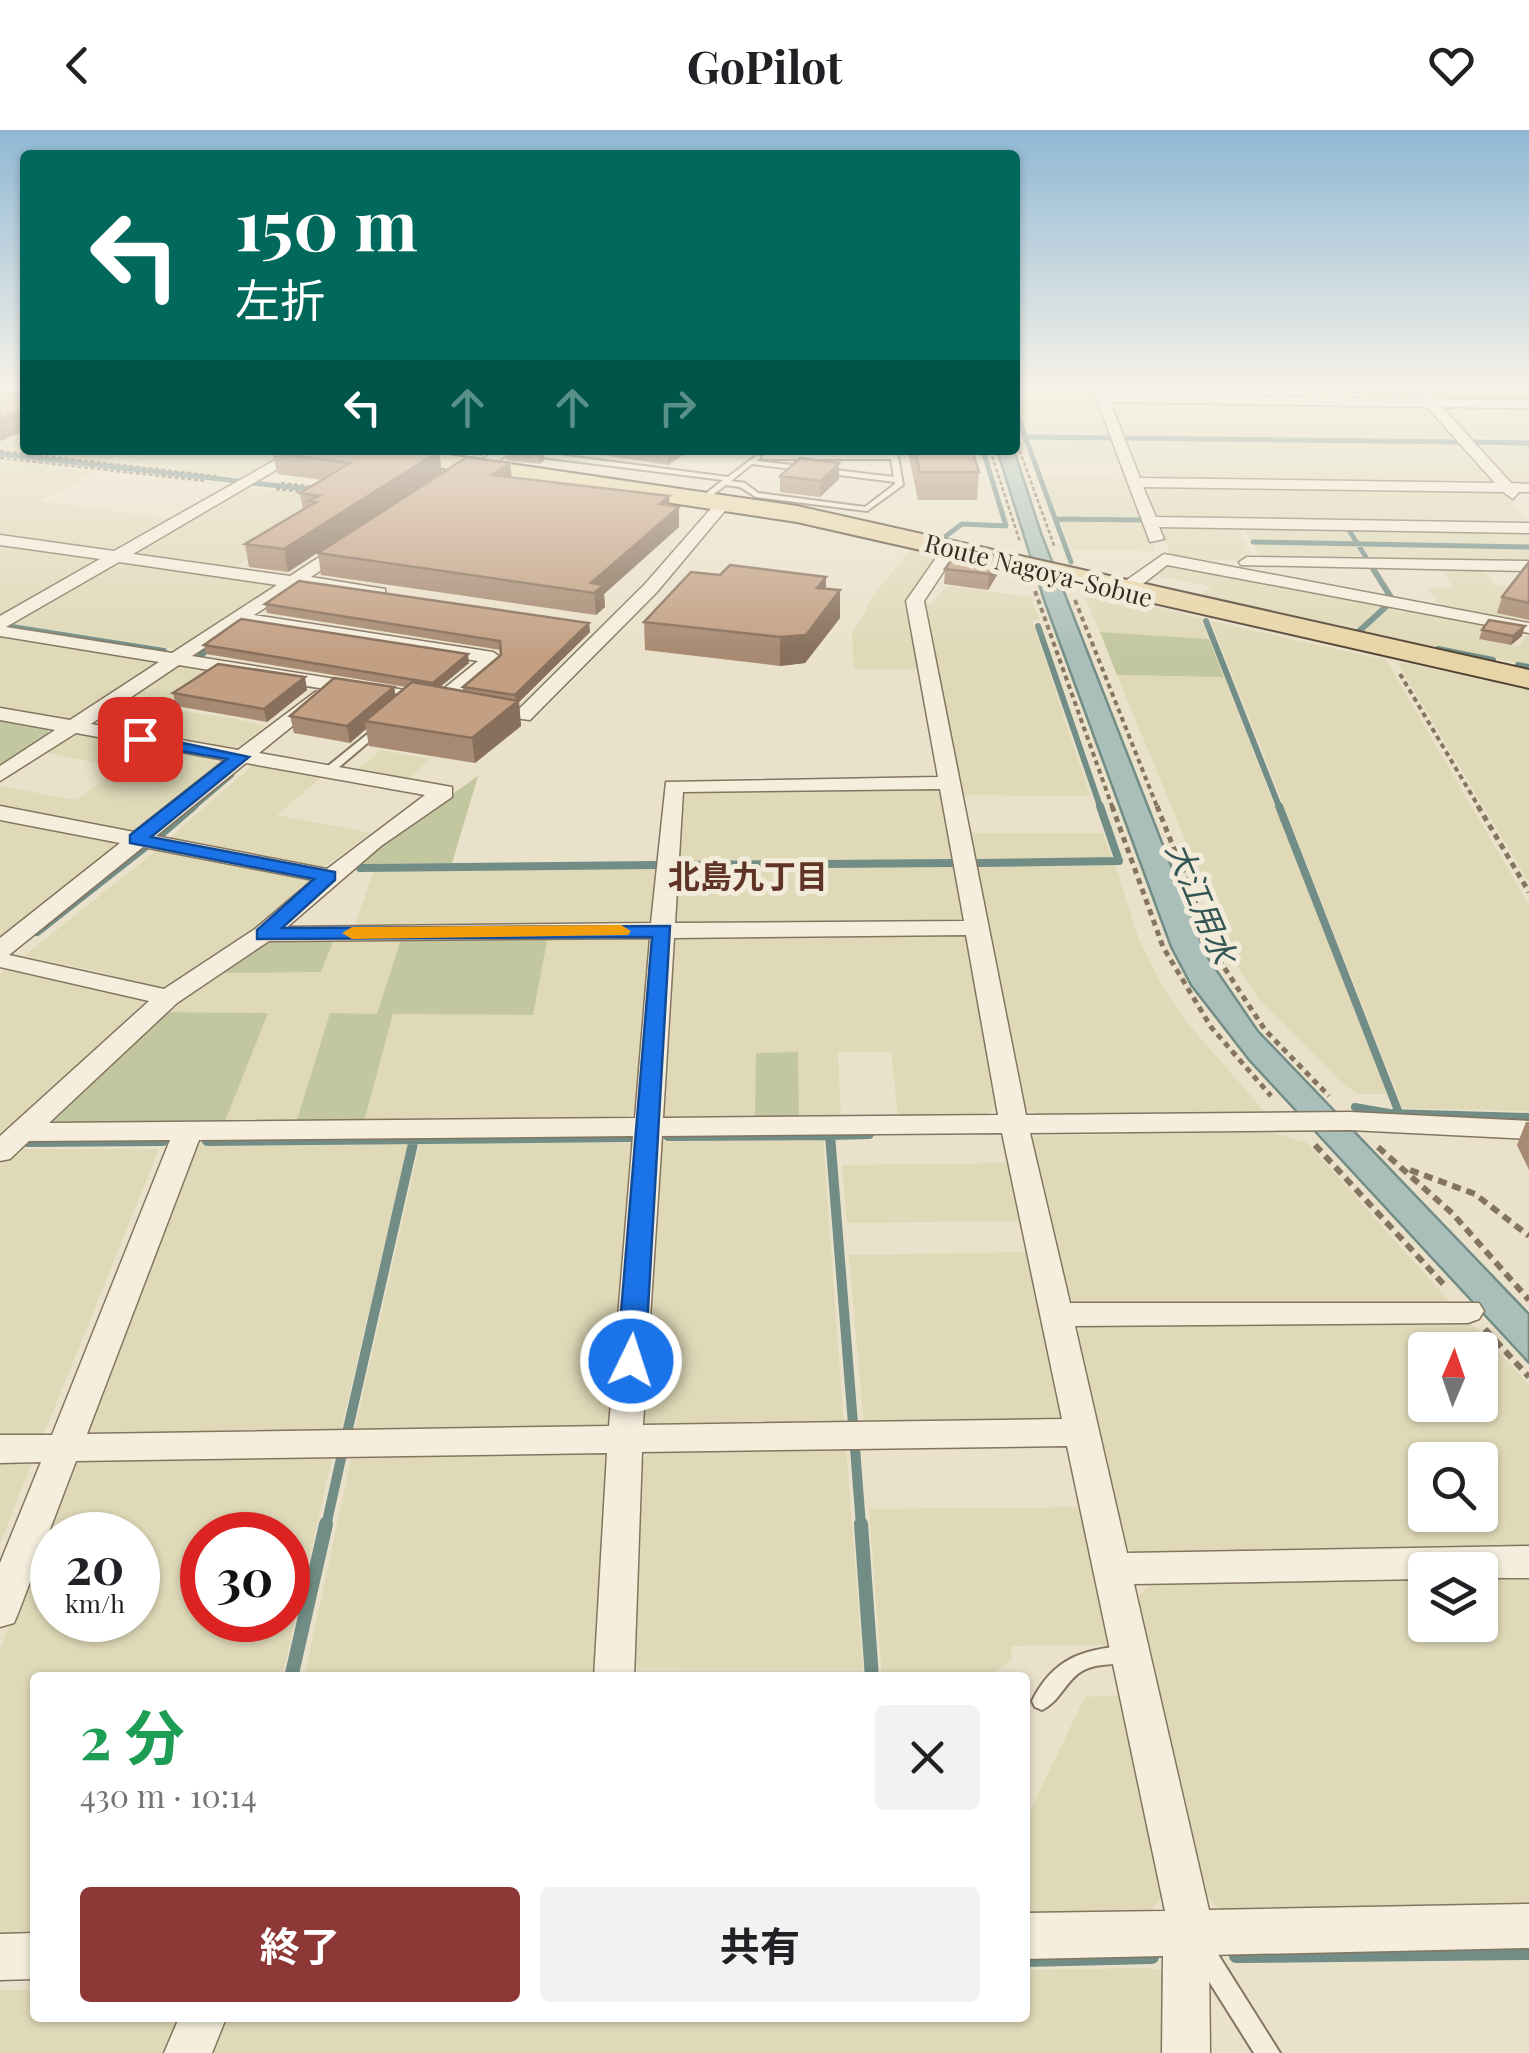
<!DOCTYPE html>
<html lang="ja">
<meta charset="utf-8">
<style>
body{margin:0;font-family:"Playfair Display","Noto Sans JP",serif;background:#f2f2f2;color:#202124;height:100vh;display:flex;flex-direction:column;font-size:38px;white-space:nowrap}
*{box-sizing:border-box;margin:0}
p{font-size:32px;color:#757577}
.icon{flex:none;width:55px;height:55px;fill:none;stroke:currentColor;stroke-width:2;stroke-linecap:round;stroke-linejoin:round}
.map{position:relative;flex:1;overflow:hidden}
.sheet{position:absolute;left:30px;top:1542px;width:1000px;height:350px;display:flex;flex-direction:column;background:#fff;border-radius:10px;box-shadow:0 2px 8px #0004}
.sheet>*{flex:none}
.hud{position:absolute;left:20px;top:20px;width:1000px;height:305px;border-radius:10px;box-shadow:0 2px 8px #0004;background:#00695c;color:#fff;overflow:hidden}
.needle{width:65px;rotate:2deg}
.buttons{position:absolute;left:1408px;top:1202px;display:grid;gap:20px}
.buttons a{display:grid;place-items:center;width:90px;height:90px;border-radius:10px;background:#fff;box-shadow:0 2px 8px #0004;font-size:50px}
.speed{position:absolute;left:30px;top:1382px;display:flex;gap:20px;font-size:50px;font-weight:700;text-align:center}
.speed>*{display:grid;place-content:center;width:130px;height:130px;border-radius:50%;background:#fff;box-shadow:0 2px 8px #0004;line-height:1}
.speed small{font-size:25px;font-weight:400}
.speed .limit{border:15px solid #d22;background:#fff;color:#111}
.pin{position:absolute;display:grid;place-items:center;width:85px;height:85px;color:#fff;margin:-42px;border-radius:20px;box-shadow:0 5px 15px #0006}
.me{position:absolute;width:110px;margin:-55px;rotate:4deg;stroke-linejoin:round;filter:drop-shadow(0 0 8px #0008)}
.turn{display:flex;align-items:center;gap:35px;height:210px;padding:0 50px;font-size:45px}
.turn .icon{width:130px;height:130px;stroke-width:2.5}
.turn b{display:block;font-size:70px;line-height:85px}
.lanes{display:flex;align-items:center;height:95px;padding:0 50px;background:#0003;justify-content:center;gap:50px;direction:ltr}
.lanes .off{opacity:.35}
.round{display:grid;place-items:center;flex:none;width:105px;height:105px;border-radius:10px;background:#f2f2f2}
.headline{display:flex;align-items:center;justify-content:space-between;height:170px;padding:0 50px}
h1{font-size:60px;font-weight:700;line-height:75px;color:#1e9e55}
.button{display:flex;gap:20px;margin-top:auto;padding:20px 50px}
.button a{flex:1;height:115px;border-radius:10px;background:#8d3837;color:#fff;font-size:40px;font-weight:700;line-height:115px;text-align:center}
.button a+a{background:#f2f2f2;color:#202124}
header{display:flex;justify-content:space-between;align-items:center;height:130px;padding:0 50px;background:#fff;font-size:45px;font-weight:700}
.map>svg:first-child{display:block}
.farmland{fill:#dfd9b8;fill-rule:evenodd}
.green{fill:#c2c79f}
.water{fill:#aabfb9;stroke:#718d86;stroke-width:2.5}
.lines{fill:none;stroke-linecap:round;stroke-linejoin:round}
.stream-far4{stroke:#718d86;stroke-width:5}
.stream-far3{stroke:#718d86;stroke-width:6}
.stream-far2{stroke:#718d86;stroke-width:8}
.stream-far1{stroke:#718d86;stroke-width:10}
.stream{stroke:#718d86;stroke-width:14}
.service-casing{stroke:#857460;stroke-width:4}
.minor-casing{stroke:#857460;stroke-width:3}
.primary-casing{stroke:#534334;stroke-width:4}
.path-far3{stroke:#857460;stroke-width:2.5;stroke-dasharray:4 2.5;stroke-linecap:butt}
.path-far2{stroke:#857460;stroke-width:4;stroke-dasharray:5 4;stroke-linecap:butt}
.path-far1{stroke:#857460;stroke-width:5;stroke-dasharray:6 5;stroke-linecap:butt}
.path{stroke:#857460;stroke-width:6;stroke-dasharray:9 6;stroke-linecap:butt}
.service{fill:#f5eedd;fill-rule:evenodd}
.minor{fill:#f5eedd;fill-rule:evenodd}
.primary{fill:#e8d5a7;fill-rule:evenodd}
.wall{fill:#a88a72}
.shaded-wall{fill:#88705c}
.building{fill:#c3a084;stroke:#88705c;stroke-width:2.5}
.route{fill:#1a73e8;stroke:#114b97;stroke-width:2.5}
.slow{fill:#f59e0b}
.labels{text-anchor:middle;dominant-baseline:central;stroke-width:10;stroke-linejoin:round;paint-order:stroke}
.far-street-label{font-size:25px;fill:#372c22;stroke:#f2ebd9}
.neighbourhood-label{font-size:32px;font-weight:bold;fill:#5f3326;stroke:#f2ebd9}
.water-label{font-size:32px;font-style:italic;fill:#335553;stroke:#f2ebd9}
</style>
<header><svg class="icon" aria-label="back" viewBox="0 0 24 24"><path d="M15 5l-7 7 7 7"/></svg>GoPilot<svg class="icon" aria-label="heart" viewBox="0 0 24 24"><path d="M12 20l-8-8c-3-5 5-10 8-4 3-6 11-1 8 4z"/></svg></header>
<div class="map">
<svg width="1529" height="1923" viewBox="0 0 1529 1923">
<rect width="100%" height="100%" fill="#eae1ca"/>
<path class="farmland" d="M1015,254h77l20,53 -84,-1 -13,-35z
M1101,254h306l15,16 -317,-4z
M1418,254h106l5,19 -96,-3z
M1108,272l318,3 32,36 -336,-4z
M1529,275v32l-64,-1 -27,-30z
M25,299v21h103l-24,13 -104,-13v-8z
M1029,308l84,1 10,25 -85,-1z
M1124,309l337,5 36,40 -357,-6z
M1472,314l57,1v41l-20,-2z
M153,320h145l-52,28 -121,-13z
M0,330l95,12 -55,29 134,18 -54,31 -12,2 -108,-15z
M1044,348l84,1 17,40 -86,-2z
M1149,354l354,7 26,32 -373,-5 -11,-27h6z
M251,358l80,9 -24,26 -76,47 -98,-14 -2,-4 108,-63z
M1060,390l83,1 12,30 -83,-1z
M1159,394l77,1 17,35 -76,-1 -6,-2z
M1243,396l99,1 11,16 -102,-1z
M1351,397l178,3v16l-168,-3z
M0,413l99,14v4l-99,57z
M1253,413l101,2 11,17 -104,-2z
M1363,415l166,3v16l-155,-2z
M913,416l24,8 -30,46 13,69h-66l-2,-35 21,-38z
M125,431l148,22 3,4 -96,63 -171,-27 104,-60z
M1167,434l219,39 -31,28 -155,-35 12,-10 -61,-11z
M1440,438h42l14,18 33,1v30l-24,4 -62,-12 -15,-20 26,-1z
M946,456l85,11 9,23h-8l58,176 -130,-1 -38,-191 9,1z
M1081,459l120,29 8,21 -109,-7z
M1410,478l76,15 -9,16 41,8 11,-16v34l-167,-33 27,-23 16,4z
M1211,491l175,39 143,245v206l-126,-3z
M0,505l154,25 3,5 -80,52 -15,3 -62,-11z
M1398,532l131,27v194l-132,-221z
M185,535l39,7 -44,30 -49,-8 42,-27z
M1117,545l107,2 163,417h-30l-19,-15 -79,-80 -21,-31z
M184,581l52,8 29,7 -24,19 -16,3 -76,-12z
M80,604l135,24 4,6 -77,65 -13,3 -129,-25v-21l76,14 46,-32 -78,-16z
M381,620l50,9 -24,21 -51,-9z
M253,635l69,12 -45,38 94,18 -44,32 -15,2 -145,-27z
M934,657l9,4 13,69 -280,1 6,-67 8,-4z
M4,691l109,20 2,8 -115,93v-119z
M968,703h135l9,26 -138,1z
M157,720l149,28 2,6 -40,37 -102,72 -62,-20 -80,-17z
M1115,734l24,76 20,40 25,39 81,93 -221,4 -21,-8 -47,-243z
M957,735l9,54 -9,4 -277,2 -10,-4 5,-53z
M656,737l-4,54 -10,6 -289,3 21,-60z
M959,803l10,6 29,167 -12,9h-88l-7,-63h-53l3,64h-42l-1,-64 -41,1 -2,64 -90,1 -7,-5 13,-171 10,-6z
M402,806l-25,78h-47l-34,109 -72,1 43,-110 -103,-2 56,-39 101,-1 14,-35z
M548,806h94l9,6 -16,171 -10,6 -261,3 29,-108 139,1z
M9,837l136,30 -1,10 -144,133v-165z
M1270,1002l37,11 145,161 -371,2 -15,-10 -34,-160z
M823,1009l21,289 -191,1 -15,-15 19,-273z
M409,1011l-69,293 -245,3 -12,-9 108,-280 11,-5z
M420,1013h215l-21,277 -12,12 -248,2z
M18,1019h141l-118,292h-41v-275z
M1013,1033l12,58 -178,2 -5,-58z
M1032,1122l34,162 -12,10 -190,3 -15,-172z
M1469,1191l60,64v165l-387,9 -18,-13 -50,-213 13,-9zM1425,1220h55v55h-55zM1425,1330h55v55h-55z
M846,1317l17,221 -235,-1 9,-203 18,-15z
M602,1322l10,9 -9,216 -299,1 48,-224z
M333,1324l-51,223 -247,1v259l-35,1v-289l69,-181 18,-11zM52,1405h86v85h-86zM202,1405h86v85h-86z
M34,1328l-34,86v-85z
M1088,1377l27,138 -104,1 1,13 -22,18h-108l-13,-168z
M1529,1447v329l-307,5 -21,-20 -64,-294 14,-12 274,-6v46h55v-47z
M1126,1565l39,197 -16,21 -124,2v-103l4,1 56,-116z
M1147,1838l17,3v82h-955l15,-35h801v-48z
M0,1860h35v28h148l-15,35h-168z"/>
<path class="green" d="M1100,502l109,7 15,38 -107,-2z
M0,591l48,9v5l-48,31z
M478,646l-26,87 -98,1z
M402,806h146l-15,79 -140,-1 -29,108 -68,1 34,-110 47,1z
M335,807l-14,35 -101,1 43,-31z
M164,882l104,1 -44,111 -170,3 -4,-9z
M798,922l1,64 -44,1 1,-64z"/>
<path class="water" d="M997,320h17l27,83 165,422 52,76 271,283v49l-280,-303 -58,-75 -20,-38 -127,-347z"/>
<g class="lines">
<path class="stream-far4" d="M1015,279l56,153
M1025,307l88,1
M1123,308l336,4
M1473,312l56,1
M0,324l238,27
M252,353l67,7
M1055,389l88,1
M1347,397l22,35
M946,406l16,-12 44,2 -23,-76
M1253,412l276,5"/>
<path class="stream-far3" d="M1372,437l20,32
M1206,491l74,188
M1038,496l63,183
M12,497l152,24
M1348,501l9,2 32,-29
M1438,519l55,11
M199,527l16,-14
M1518,535l11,2
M191,679l40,-34"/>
<path class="stream-far2" d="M1279,676l120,307
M158,707l36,-31
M979,733l140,-2 -19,-55
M676,735l276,-2
M360,738l295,-3
M37,802l108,-85
M1355,977l34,6 140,4"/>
<path class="stream-far1" d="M668,1006l162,-1
M207,1011l424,-4
M27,1012l136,-1
M853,1294l-23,-289 39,-1
M347,1303l67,-294
M855,1318l6,78
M326,1396l16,-72"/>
<path class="stream" d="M861,1394l11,154
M291,1548l35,-154
M1236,1826l293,-3
M1025,1830l127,-3"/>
<defs>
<path id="service" d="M14,254h7l-21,13v-5z
M537,320h9l-3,3 185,24 29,-22 4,2 -4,4 137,16 -3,-18h-126l-4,-2 4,-2h125l-1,-5h8l6,35 -36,26 -111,-14 -16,-10 -14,-2 -19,14h-3v-4l19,-15 -190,-24zM752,334l143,18v2l-30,23 -107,-14 -13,-10 -14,-2z
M380,594l4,1v4l-53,45h-8v-4z
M1126,1516l7,3 3,6 -3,6c-16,5 -34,1 -49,9 -18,9 -24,32 -42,40l-7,-3 -3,-6c21,-42 50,-52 94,-55z
M1201,1807l8,3 71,113h-26l-61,-97 -3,-8 3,-8z"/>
<path id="minor" d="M1091,254h12l4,10 313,5 5,-7 10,7 94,1v8l-87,-1 69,76 18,1v8h-10l-6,7 -10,-7 -360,-5 13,30 373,6v10l-370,-6 5,12 -14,3zM1110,272l317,5 68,76 -355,-5z
M293,320h17l-177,104 157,22 54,-35h12v6l-45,30 74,12v8l-85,-11 -46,29 239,37 9,6 -62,50 -261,-43 -88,59 147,26 81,-61 10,6 -3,4 -67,54 193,34v10l-71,49 -94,81 364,-4 15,-141 272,-5 -32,-176 39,-56 6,-2 8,5 -35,53 102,514 324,-3 179,9v18l-179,-9 -320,3 40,170h409l5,8 -5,8 -11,4 -393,3 52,227 402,-7v32h-49v-8h-55v9l-291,5 75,326 320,-6v44l-320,7 1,98h-48l1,-97 -138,3v-46l140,-2 -98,-465 -425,6 -8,226h-40l13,-225 -531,8 -57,150 -5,12 -14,4v-64l41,-101 -41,1v-28h52l118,-295 -141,1 -19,18 -10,2v-25l149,-135 -149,-34v-29l120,-95 -120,-23v-14l134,26 91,-72 -149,-27 -76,48v-15l55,-36 -55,-10v-12l70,12 89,-58 -159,-26v-20l100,-57 -100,-14v-10l114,16zM119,432l158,23 -105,68 -166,-26zM241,494l237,37 -42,34 -244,-39zM246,633l179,32 -98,74 -171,-33zM940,659l24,132 -289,2 8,-131zM143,717l170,33 -58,49 -91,60 -155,-34zM966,805l32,180 -335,3 11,-180zM650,808l-15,180 -586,5 128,-120 92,-62zM1002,1003l60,286 -419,6 19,-289zM633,1006l-24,290 -522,8 112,-294z
M497,320h17l-26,18h-10v-6z
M721,367l13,3 -77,92 -127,128 -55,-7v-8l44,4 126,-125z
M1164,424l365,69v10l-362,-68 -37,29h-12v-8z
M1247,427l282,4v10l-288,-6 -2,-3z
M35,1803v46l-35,1v-46z
M179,1888h47l-14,35h-48z"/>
<path id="primary" d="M356,320h59l382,56 732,164v18l-732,-166 -429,-65z"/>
</defs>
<use href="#service" class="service-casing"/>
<use href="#minor" class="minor-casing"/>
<use href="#primary" class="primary-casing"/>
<path class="path-far3" d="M1015,308l40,110
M990,320l30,92
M0,321l216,25
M0,328l206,23
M281,353l34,4
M276,359l29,3"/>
<path class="path-far2" d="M1035,461l78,218
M1075,470l83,209
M1400,544l80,135"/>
<path class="path-far1" d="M1112,676l51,141 48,80 60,69
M1157,676l59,149 49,75 64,66
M1478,676l51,86"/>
<path class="path" d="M1315,1015l132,143
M1378,1017l74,66 77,87
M1410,1040l65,24 54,42
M1485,1199l44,48"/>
<use href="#service" class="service"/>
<use href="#minor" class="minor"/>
<use href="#primary" class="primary"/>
</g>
<path class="wall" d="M0,254h25v46l-24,11h-1v-47l10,1 -3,-11 -7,5z
M441,320h49l-9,6z
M506,320h37l1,11 -5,3 -32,-4z
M570,320h120l-22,15z
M905,320h67l7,22 -2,28h-59l-10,-48z
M439,321l3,21 -154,100 -39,-5 -4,-23 58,-34 -3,-17 22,-13 -45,-6 -4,-21z
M510,333l2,14 158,29 9,21 -75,67 1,13 -9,8 -275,-40 -3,-22z
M780,346l59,3 -19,18 -40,-5z
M1001,426l-2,16 -11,18 -44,-6 1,-15z
M1529,432v58l-32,-7 5,-16z
M826,459l14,1v28l-35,45 -25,3 -135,-16 -1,-28z
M265,474l324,19 1,9 -71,70 2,24 -46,37 -106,-17 -3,-17 -16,14 -56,-10 -4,-17 104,-29 2,9 10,-9 -200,-33 -2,-9 265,18 -29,24 23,4v-4l38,-32v-5l-234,-37z
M1482,500l40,6 -11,9 -32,-6z
M307,560l-40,32 -91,-16 -3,-13z
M1526,992h3v48l-12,-25z"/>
<path class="shaded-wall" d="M25,278v22l-24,11 -1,-22z
M538,320h5l1,11 -5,3z
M668,320h22l-22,15z
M439,321l3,21 -154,100 -4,-23z
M510,333l2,20 -20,-8z
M839,333v16l-19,18 1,-16z
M669,366l1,19 9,-8v20l-75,67 1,13 -9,8 -2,-22 -3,-10 69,-79z
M1001,426l-2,16 -11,18 1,-16z
M826,447v27l-9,-16z
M840,460v28l-35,45 -25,3v-29z
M589,493l1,9 -71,70 2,24 -46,37 -3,-25 44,-35 -1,-8z
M1525,496l-3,10 -11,9 2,-9z
M468,524l1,9 -35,29 -1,-9z
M305,547l2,13 -40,32 -3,-13z
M394,557l3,17 -32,17 1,8 -16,14 -3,-17z"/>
<path class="building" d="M23,254h2v24l-25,11v-25l22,2z
M278,320h154l7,1 -155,98 -39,-5 71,-42 -7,-1 10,-5 -19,-3 50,-30 -77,-10z
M915,320h57l7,22h-59z
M467,327l43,6 -18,12 177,21 -9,8 19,3 -88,76 13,2 -10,8 -276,-40z
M800,328l39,5 -18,18 -41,-5z
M960,418l41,8 -12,18 -44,-5z
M1529,432v41l-27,-6z
M730,435l96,12 -9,11 23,2 -34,45 -26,2 -136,-15 47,-50 29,3z
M299,451l290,42 -74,72 -52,-8 38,-32 -1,-14 -235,-37z
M241,489l227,35 -35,29 -229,-38z
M1489,490l36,6 -12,10 -31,-6z
M218,534l87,13 -41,32 -91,-16z
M334,548l60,9 -47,39 -57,-10z
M412,552l106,19 -46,37 -107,-17z"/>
<linearGradient id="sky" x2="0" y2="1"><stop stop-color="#8fb8d5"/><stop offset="0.49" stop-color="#f6f2e7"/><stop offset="1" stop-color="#f6f2e7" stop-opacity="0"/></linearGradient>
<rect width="1529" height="523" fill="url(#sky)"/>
<path class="route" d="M140,604l109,23 -98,80 184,35v8l-53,48 388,-2 -25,435 -4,7 -10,3 -14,-10 35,-424 -395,2v-9l57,-51 -184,-36v-8l97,-76 -93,-16v-8z"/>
<path class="slow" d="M621,795l10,6 -3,4 -276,4 -10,-6 10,-6z"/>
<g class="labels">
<g class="far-street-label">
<text transform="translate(1039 439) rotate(14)">Route Nagoya-Sobue</text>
</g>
<g class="neighbourhood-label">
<text x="748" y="744">北島九丁目</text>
</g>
<g class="water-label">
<text transform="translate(1203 772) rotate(67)">大江用水</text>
</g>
</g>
</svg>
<div class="buttons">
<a><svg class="needle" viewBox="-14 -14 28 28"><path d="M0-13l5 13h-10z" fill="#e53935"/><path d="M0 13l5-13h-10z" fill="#757577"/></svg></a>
<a><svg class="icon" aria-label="search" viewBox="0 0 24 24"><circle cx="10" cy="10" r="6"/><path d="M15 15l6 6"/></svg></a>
<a><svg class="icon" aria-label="layers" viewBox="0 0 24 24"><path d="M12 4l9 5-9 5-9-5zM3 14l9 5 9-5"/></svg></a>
</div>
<div class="speed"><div>20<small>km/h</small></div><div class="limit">30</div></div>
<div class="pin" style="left:140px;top:609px;background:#d93025"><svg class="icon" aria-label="arrive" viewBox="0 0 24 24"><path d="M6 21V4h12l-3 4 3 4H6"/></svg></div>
<svg class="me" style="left:631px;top:1231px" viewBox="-20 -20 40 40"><circle r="17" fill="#1a73e8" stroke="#fff" stroke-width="3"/><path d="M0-11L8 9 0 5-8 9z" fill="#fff"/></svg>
<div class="hud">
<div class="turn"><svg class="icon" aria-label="left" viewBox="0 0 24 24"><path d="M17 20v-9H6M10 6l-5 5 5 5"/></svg><div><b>150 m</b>左折</div></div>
<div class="lanes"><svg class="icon" aria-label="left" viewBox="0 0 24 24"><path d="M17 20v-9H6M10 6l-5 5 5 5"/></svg><svg class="icon off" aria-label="ahead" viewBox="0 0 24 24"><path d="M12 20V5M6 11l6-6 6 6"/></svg><svg class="icon off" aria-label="ahead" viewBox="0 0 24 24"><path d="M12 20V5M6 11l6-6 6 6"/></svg><svg class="icon off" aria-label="right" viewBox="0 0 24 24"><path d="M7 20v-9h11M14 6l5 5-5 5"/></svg></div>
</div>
<section class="sheet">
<div class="headline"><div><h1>2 分</h1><p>430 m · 10:14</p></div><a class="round"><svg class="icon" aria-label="close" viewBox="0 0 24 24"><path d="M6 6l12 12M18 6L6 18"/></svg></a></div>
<div class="button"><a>終了</a><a>共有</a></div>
</section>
</div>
